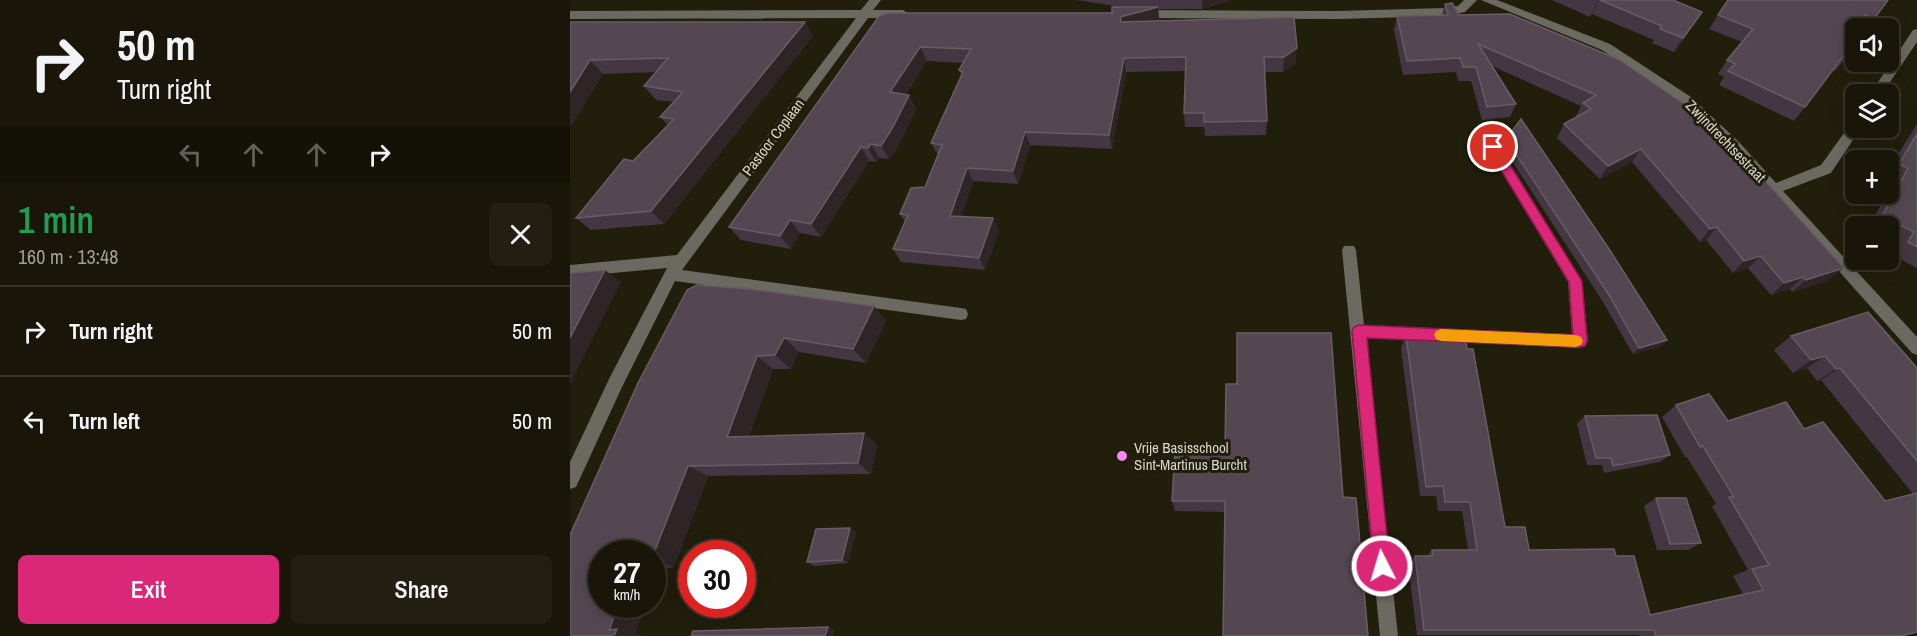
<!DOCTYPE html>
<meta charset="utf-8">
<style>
body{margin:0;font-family:"Archivo Narrow",sans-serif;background:#221f12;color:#f1f3f6;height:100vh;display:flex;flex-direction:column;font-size:22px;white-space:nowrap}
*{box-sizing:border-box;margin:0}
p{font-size:20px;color:#9f9f9c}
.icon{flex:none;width:33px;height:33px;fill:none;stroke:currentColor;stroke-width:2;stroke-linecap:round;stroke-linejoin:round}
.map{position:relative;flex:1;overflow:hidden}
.panel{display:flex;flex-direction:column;background:#191609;width:570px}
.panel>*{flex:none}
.top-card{background:#191609;color:#f1f3f6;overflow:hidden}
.buttons{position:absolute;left:1275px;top:18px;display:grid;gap:12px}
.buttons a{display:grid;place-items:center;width:54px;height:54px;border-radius:9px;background:#191609;box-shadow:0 3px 15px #0003,0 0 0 2px #37352a;font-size:30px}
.speed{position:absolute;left:18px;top:540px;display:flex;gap:12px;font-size:30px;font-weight:700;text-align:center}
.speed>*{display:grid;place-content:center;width:78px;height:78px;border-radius:50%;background:#191609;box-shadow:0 3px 15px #0003,0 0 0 2px #37352a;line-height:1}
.speed small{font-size:15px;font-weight:400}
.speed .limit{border:9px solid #d22;background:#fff;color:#111}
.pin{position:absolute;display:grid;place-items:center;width:51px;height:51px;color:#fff;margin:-26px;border:3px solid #fff;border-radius:50%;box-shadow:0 2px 6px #0007}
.me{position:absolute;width:66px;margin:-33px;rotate:355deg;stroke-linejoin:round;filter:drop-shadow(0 0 4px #0008)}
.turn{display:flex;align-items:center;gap:21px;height:126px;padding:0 18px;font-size:27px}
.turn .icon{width:78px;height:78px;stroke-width:2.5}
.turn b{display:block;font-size:42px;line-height:51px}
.lanes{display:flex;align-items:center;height:57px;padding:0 18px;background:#0003;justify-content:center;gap:30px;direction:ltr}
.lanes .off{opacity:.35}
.round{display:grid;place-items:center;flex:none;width:63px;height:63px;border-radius:9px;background:#221f12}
.overview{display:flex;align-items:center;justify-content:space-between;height:102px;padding:0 18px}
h1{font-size:36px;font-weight:600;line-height:45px;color:#1e9e55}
.primary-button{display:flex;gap:12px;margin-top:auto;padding:12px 18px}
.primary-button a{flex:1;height:69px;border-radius:9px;background:#db2777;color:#fff;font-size:24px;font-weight:600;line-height:69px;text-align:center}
.primary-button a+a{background:#221f12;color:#f1f3f6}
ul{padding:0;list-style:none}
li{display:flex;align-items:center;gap:18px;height:90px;padding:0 18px;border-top:2px solid #37352a}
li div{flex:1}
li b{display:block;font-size:22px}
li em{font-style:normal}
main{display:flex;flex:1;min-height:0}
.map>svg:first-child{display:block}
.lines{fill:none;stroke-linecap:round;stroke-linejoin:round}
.minor{fill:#6b6a60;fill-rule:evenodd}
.wall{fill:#443642}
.shaded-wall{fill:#2f2526}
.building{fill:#544751;stroke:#685d64;stroke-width:1.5}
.route{fill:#db2777;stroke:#8e194d;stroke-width:1.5}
.slow{fill:#f59e0b}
.poi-dot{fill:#f589ef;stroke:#211e0c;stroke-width:2}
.labels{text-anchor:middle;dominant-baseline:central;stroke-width:6;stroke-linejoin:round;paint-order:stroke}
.street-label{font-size:15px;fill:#d7d5ca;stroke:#211e0c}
.poi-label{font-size:15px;fill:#d7d5ca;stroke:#211e0c;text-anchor:start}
</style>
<main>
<section class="panel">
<div class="top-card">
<div class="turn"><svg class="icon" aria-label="right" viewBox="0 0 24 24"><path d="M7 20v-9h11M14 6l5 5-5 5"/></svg><div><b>50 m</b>Turn right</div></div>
<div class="lanes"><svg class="icon off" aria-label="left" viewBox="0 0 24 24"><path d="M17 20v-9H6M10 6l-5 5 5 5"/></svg><svg class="icon off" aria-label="ahead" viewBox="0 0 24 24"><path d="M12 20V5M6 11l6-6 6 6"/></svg><svg class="icon off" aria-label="ahead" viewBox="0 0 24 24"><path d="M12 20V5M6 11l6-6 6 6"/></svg><svg class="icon" aria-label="right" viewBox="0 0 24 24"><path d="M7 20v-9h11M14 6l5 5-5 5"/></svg></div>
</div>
<div class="overview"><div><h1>1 min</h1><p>160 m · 13:48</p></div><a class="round"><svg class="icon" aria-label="close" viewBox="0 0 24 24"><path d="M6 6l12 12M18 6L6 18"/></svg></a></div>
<ul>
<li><svg class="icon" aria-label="right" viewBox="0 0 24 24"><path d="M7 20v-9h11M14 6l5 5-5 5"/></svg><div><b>Turn right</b></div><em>50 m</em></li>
<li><svg class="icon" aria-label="left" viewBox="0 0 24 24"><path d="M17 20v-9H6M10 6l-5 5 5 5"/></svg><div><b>Turn left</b></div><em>50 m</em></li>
</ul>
<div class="primary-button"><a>Exit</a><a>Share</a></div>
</section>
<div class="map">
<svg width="1347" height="636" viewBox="0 0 1347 636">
<rect width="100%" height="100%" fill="#211e0c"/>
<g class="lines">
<path class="minor" d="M299,0h12l-8,10h30l6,4 -6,4h-35l-186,252 279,38 5,1 2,5 -2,5 -5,1 -286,-39 -53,106 -46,100 -6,2v-27l40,-85 57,-109 -97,9v-12l107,-10 179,-237 -286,1v-8l291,-1z
M894,0h13l-12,12 -21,4 -105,3 -199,-1 -6,-4 6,-4 199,1 105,-3 14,-2z
M911,0h16l113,44 81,53 48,45 37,41 45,-18 31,-43 4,-1v7h5l-30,45 -48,18 134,146v18l-5,-2 -183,-205 -46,-45 -81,-53z
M1347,29v13l-35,52h-12l43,-64z
M923,142l5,2 84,137 6,60 -3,5 -5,2 -214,-10 32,298h-18l-38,-386 2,-4h10l2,4 8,75 208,9 -4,-52 -81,-135z"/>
</g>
<path class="wall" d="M507,0h155l-30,9h-44l1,12 135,-4 2,46 -13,9h-18l2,49 -1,14 -61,1 -1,-9h-19l-1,-14 2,-42 -60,1 -14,77 -82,-4 -12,39 -45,-3 -12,36 32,1 6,13 -14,39 -84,-8 -8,-13 12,-27 -5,-8 25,-27 13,-32 -7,-12 30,-68 -2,-5 4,-7 -36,-2 -22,34h4l7,14 -15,32 -12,18 -10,-1 -3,4 -7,-1 -48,76 -21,-4 -9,16 -50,-9 -12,-13 150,-211 233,-3 4,-6 -1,-1z
M982,0h121l29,12 -9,14 -19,26 -22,-9 2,-3 -62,-26 -2,3z
M1158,0h160l-23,28h-9l-9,29 -12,14 -2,-1 -28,37 -11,14 -75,-36 5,-8 -6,-3 9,-14 15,-18 -33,-13z
M875,4l14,11 51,-1 319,266 -37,12 -2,-3 -19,6 -23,-27 -15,5 -27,-33 -6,2 -68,-80 -32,17 -43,-41 7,-14 13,-7 -1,-1 5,-10 -89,-40 24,38 -6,13 -28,3 -11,-39h-13l-2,-9 -53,3 -9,-45 3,-14 45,-1z
M0,22l243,14 -149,188 -73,6 -15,-12 57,-57 35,-36 -8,-8 14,-15 -18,-2 -12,-14 12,-14 -53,2 -32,51h-1z
M1347,124v144l-25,-13 6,-10 -10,-5v-14h-19l18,-32h1v-4l5,-9 -5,-2v-9z
M936,139l161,201 -7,7 -27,7 -30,-52 -100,-155z
M304,306l12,15 -20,42 -67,-11 -8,17h-18l-24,67 115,-3 13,12 -6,29 -163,2 -34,91 -7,1 -7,20 -8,1v-35h-50v50h44l-11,29 7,2 -1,1h-71l68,-253z
M836,335l61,14 38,178 24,23 87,6 34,59 93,-21 -10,-18 15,-6 -36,-64 4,-2 -29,-47h-2l-23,-40 14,-12 52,16 76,8 81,72 28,-7 -92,-114 -4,1 -10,-13 -14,5 -19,-23 17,-14 126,32v264l-15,4h-263l-1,-1h-221l-9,-71 7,-8h12l5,-6h36l-6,-39h-24l-2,-15h-16l-19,-148z
M1015,416l85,39 -10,7 -56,11 -2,-8h-15l-10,-41z
M773,497l-118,15 -50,-1 -3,-10z
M1086,498l45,45 -13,7h-31l-13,-44z
M280,528l6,4 -8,31 -34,3 -7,-4z"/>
<path class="shaded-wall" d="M632,0h30l-30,9z
M1029,0l-7,14 -2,3 7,-15z
M588,7l1,14 -36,11 -3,-15z
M1132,12l-9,14 -19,26 9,-14z
M235,22l8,14 -149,188 -13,-13z
M350,47l7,14 -30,45 -7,-14z
M727,48l-1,15 -13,9 1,-15z
M554,58l2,14 -14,77 -3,-14z
M20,60l13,14 -32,51 -1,-1v-32z
M339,95l7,14 -15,32 -12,18 -8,-13z
M455,132l5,13 -12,39 -5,-13z
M301,144l8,14 -3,4 -8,-14z
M291,147l8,14 -48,76 -10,-13z
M1071,149l-9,13 -32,17 8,-13z
M397,168l6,13 -16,48 -7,-13z
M423,218l6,13 -14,39 -6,-12z
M220,220l10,13 -9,16 -11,-13z
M1147,227l-11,13 -6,2 10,-13z
M1191,256l-13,12 -15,5 11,-12z
M1274,268l-15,12 -37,12 14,-12z
M35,270l16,12 -51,102v-46z
M1233,277l-13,12 -19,6 13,-12z
M304,306l12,15 -20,42 -13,-14z
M214,338l15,14 -8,17 -16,-14z
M1097,340l-7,7 -27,7 6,-6z
M187,356l16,13 -28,79 -18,-11z
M1255,356l-18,12 -14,5 18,-13z
M1270,368l-19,12 -4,1 19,-12z
M294,433l13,12 -6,29 -13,-11z
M118,466l20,10 -34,91 -22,-7v-2z
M280,528l6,4 -8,31 -6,-3z
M82,563l15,5 -7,20 -8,-2z
M49,604h27l-11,29 7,2 -1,1h-27l-5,-6z
M258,627l6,2 -1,7h-8z"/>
<path class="building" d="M1030,0h73l29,12 -19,26 -23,-9 2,-3z
M1158,0h160l-14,19 -9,-4 -6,13h-3v9l-9,20 -3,-2 -39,52 -77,-36 7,-7 -8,-4 26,-31 -35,-14z
M882,3l7,12 51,-1 110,46 95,65 129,143 -38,12 -3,-3 -19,6 -23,-27 -17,5 -27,-34 -7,2 -69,-80 -33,17 -44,-42 27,-15 -8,-6 13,-8 -118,-51 38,60 -29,3 -11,-40h-13l-3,-9 -53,3 -10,-45 51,-1 -3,-11z
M542,7h46l-38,10 1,5 173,-5 3,31 -13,9h-20l3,64 -63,1v-9h-20l2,-56 -62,1 -15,77 -84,-3 -12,39 -46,-3 -17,48 43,2 -14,40 -86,-9 15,-34 -8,-1 11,-26 14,-1 17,-42 -11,-2 32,-71 -4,-2 12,-21 -51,-2 -30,45 19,3 -16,32 -12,19 -10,-2 -3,4 -7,-1 -50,77 -21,-4 -10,16 -51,-9 150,-211 8,-3h225z
M0,22h235l-154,189 -75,7 48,-59 9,2 41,-42 -14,-2 23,-25 -39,-6 24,-28 -78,2 -20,32z
M951,119l90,133 56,88 -28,8 -30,-53 -103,-156z
M1347,134v113l-9,-5 6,-10 -32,-16 26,-48 -9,-4z
M35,270l-17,33 -18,35v-65z
M127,285l55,4 122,17 -21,43 -69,-11 -9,17 -18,1 -30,81 137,-4 -6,30 -170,3 -36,92v-4h-50v50h17l-10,26 8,-1 -3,7h-44v-101l68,-152 49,-93z
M1298,312l49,56v93l-77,-93 -4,1 -11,-13 -14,4 -20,-24z
M667,333h94l12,164 13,1 12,138h-145l2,-135h-53l3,-51h50l1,-66h11z
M836,335h59l2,14h6l32,178h20l4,23 85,-1 2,7h18l16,59 113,-25 -11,-21 17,-4 -40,-68h5l-31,-51 -3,1 -24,-42 33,-11 19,27 58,-19 18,27 19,-7 62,79 32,-8v139l-16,4h-245l-2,-6h-230l-9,-74h18l-1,-6h45l-7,-48h-25l-2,-16 -17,1z
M1087,415l13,40 -57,11 -2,-8h-15l-11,-42z
M1086,498h30l15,45 -31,1z
M280,528l-8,32 -35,2 9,-33z
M258,627l-3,9h-134l2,-5z"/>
<path class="route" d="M923,143l4,1 85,137 5,60 -2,5 -5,1 -213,-9 23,228 -2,5 -6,3 -6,-3 -2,-5 -22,-235 2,-4 5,-2 214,10 -4,-53 -82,-135z"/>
<path class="slow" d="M871,329l135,6 5,2 2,4 -2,4 -5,2 -135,-6 -5,-2 -2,-4 2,-4z"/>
<circle class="poi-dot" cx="552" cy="456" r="6"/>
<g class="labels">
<g class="street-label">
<text transform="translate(203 137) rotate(-53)">Pastoor Coplaan</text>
<text transform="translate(1156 141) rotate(46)">Zwijndrechtsestraat</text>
</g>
<g class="poi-label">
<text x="564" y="447">Vrije Basisschool<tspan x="564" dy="17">Sint-Martinus Burcht</tspan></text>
</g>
</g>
</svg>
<div class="buttons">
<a><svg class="icon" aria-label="sound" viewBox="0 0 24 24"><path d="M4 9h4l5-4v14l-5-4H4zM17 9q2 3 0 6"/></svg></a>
<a><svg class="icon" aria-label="layers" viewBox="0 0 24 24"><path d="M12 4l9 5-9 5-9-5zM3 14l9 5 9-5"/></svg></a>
<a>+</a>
<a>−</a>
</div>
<div class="speed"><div>27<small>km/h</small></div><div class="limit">30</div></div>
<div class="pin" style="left:923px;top:147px;background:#d93025"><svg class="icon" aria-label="arrive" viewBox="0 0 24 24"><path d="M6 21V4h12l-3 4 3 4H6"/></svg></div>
<svg class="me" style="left:812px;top:566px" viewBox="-20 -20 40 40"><circle r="17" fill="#db2777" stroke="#fff" stroke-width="3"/><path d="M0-11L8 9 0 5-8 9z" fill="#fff"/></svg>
</div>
</main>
